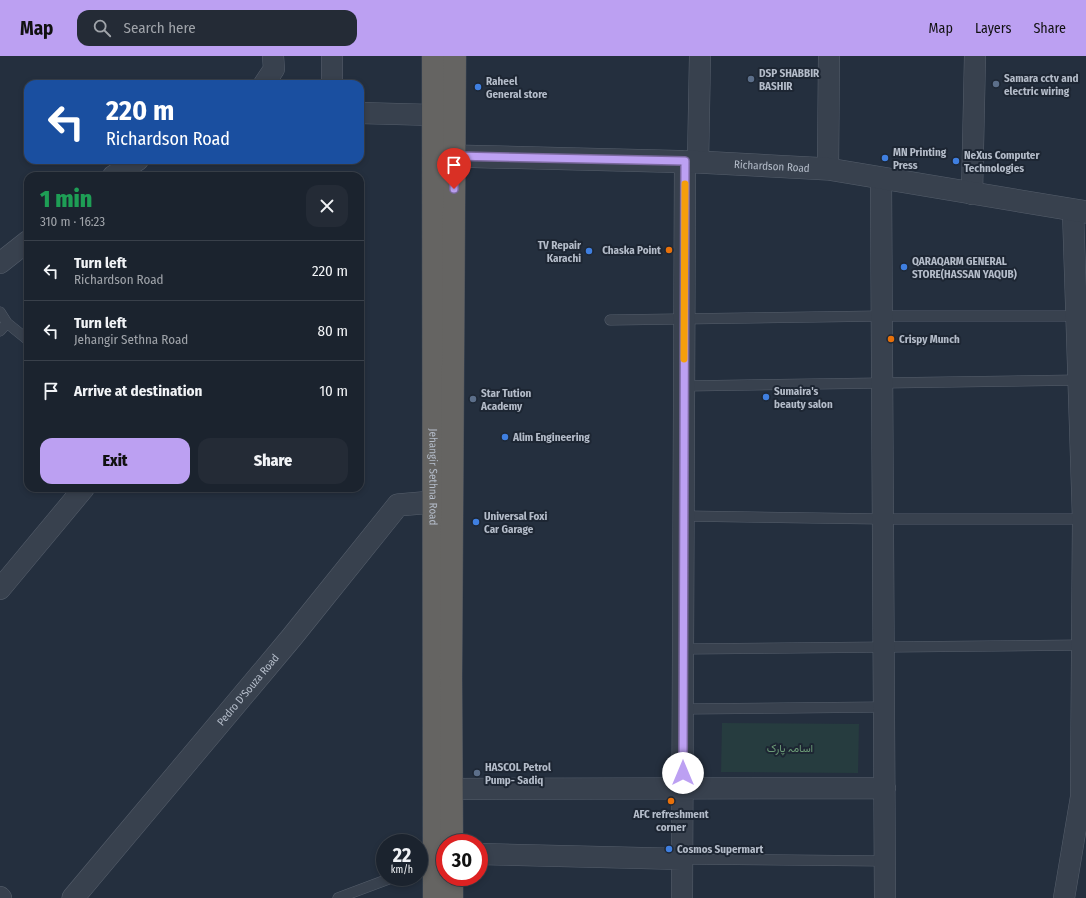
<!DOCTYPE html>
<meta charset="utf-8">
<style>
body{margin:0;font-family:"Fira Sans Condensed",Vazirmatn,sans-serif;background:#242b36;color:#f1f3f6;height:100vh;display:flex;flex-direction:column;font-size:15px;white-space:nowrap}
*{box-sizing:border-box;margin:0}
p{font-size:13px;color:#a0a4aa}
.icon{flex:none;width:22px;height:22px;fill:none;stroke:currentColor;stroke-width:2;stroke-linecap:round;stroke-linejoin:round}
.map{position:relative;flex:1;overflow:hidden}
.sheet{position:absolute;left:24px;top:116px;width:340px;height:320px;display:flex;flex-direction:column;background:#1b232e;border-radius:12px;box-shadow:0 2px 6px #0003,0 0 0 1px #39404a}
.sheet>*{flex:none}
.banner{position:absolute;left:24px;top:24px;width:340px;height:84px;border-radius:12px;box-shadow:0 2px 6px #0003,0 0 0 1px #39404a;background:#1a4fa0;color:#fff;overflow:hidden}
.speed{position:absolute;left:376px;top:778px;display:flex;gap:8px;font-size:20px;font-weight:700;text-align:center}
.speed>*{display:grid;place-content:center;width:52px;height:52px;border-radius:50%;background:#1b232e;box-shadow:0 2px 6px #0003,0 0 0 1px #39404a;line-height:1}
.speed small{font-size:10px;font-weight:400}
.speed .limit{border:6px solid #d22;background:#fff;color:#111}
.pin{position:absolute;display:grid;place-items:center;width:34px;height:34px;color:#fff;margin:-41px -17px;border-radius:50% 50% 50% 0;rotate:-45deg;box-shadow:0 0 4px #0007}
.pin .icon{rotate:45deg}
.me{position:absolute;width:44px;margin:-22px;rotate:0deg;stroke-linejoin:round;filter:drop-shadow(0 0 3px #0008)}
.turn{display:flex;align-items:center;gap:14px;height:84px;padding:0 16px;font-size:18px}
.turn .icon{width:52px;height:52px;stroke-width:2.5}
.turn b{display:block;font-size:28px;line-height:34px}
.round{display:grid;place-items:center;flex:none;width:42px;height:42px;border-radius:12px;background:#242b36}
.summary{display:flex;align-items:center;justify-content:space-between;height:68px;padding:0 16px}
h1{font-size:24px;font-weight:800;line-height:30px;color:#1e9e55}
.primary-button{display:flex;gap:8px;margin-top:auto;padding:8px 16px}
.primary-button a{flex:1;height:46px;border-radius:12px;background:#bca0f2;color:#111;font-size:16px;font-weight:800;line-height:46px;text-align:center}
.primary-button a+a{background:#242b36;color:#f1f3f6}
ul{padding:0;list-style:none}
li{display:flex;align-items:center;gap:12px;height:60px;padding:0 16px;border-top:1px solid #39404a}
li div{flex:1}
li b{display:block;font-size:15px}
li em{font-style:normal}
header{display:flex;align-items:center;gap:24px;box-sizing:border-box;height:56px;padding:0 20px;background:#bca0f2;color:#111}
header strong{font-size:19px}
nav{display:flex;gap:22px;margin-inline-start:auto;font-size:14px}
.search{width:280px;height:36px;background:#242b36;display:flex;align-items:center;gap:10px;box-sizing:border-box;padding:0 14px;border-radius:12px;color:#a0a4aa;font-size:15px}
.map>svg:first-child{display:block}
.green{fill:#263c3f}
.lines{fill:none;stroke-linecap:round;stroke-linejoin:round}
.service-casing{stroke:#565f6c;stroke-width:11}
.minor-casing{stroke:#565f6c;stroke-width:22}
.tertiary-casing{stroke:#565f6c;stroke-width:23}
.trunk-casing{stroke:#434c59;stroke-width:23}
.service{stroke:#38414e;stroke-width:10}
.minor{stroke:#38414e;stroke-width:21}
.tertiary{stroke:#38414e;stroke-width:22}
.trunk{stroke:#656462;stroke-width:22}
.route-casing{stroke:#7a689d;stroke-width:10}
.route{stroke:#bca0f2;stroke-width:7}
.slow{stroke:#f59e0b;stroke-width:7}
.service-dot{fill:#5c6f8a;stroke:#1d2633;stroke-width:1.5}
.shop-dot{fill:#3f7fe0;stroke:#1d2633;stroke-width:1.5}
.food-dot{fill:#e8710a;stroke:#1d2633;stroke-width:1.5}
.labels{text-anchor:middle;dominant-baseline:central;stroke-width:4;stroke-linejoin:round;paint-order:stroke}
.poi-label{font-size:11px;font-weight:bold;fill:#b4bcc9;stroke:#1d2633;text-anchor:start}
.street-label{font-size:11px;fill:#b4bcc9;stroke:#1d2633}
.park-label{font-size:11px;fill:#6b9a76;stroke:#1d2633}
</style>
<header>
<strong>Map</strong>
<div class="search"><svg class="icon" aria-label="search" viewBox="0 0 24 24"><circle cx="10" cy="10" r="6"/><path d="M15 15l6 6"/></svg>Search here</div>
<nav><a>Map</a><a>Layers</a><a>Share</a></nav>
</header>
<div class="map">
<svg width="1086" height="842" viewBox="0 0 1086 842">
<rect width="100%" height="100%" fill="#242f3e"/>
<path class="green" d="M722,667l137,1 -1,49 -137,-1z"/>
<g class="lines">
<defs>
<path id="service" d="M0,256l7,11 21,17
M610,264l272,-4h196
M0,275l7,-8
M684,330l396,-6
M684,460l199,3h203
M683,593l402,-4
M683,653l201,-2
M682,803l203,2
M419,812l15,-6
M338,842l56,-21"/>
<path id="minor" d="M332,0v28
M264,28l10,-15 -1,-13
M360,57l73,2
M698,106l2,-106
M828,113l1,-113
M113,120l25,-16
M881,122l4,720
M972,138l3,-138
M0,207l28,-22
M0,533l84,-101
M452,733l433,-1
M479,798l203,5
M0,841l1,1
M682,842l3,-737
M1064,842l17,-101 2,-278 -10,-308"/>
<g id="tertiary">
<path id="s1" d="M454,100l244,6 130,7 258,43"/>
<path id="s2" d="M73,842l219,-261 106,-132 35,-3"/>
</g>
<g id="trunk">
<path id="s3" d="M433,0l1,842"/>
<path d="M452,787l-1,-166 4,-621"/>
<path d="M452,821v21"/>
</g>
</defs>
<use href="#service" class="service-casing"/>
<use href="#minor" class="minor-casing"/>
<use href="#tertiary" class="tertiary-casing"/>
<use href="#trunk" class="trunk-casing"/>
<use href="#service" class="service"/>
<use href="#minor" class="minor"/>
<use href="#tertiary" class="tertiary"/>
<use href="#trunk" class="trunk"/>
</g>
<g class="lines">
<defs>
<path id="route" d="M454,133v-33l231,5 -2,612"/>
</defs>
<use href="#route" class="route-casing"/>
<use href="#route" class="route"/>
<path class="slow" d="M684,303l1,-175"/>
</g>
<g class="service-dot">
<circle cx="751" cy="23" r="4"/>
<circle cx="996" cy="28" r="4"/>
<circle cx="473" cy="343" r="4"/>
<circle cx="477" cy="717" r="4"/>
</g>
<g class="shop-dot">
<circle cx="478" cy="31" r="4"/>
<circle cx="885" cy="102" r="4"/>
<circle cx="956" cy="105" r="4"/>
<circle cx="589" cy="195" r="4"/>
<circle cx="904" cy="211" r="4"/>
<circle cx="766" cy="341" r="4"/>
<circle cx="505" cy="381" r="4"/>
<circle cx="476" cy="466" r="4"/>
<circle cx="669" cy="793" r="4"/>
</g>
<g class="food-dot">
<circle cx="669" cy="194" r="4"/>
<circle cx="891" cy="283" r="4"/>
<circle cx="671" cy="745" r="4"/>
</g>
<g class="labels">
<g class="poi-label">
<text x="759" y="17">DSP SHABBIR<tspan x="759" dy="13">BASHIR</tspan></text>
<text x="1004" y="22">Samara cctv and<tspan x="1004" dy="13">electric wiring</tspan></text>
<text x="486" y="25">Raheel<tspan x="486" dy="13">General store</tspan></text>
<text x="893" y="96">MN Printing<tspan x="893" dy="13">Press</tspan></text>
<text x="964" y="99">NeXus Computer<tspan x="964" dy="13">Technologies</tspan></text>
<text x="581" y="189" text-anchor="end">TV Repair<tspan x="581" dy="13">Karachi</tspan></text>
<text x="661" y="194" text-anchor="end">Chaska Point</text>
<text x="912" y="205">QARAQARM GENERAL<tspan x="912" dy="13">STORE(HASSAN YAQUB)</tspan></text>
<text x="899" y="283">Crispy Munch</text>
<text x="774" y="335">Sumaira's<tspan x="774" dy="13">beauty salon</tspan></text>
<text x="481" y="337">Star Tution<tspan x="481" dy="13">Academy</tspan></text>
<text x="513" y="381">Alim Engineering</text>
<text x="484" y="460">Universal Foxi<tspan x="484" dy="13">Car Garage</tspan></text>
<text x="485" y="711">HASCOL Petrol<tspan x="485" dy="13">Pump- Sadiq</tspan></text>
<text x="671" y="758" text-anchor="middle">AFC refreshment<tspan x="671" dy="13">corner</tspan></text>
<text x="677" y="793">Cosmos Supermart</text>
</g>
<g class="street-label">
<text stroke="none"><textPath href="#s1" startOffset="318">Richardson Road</textPath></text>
<text stroke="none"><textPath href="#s3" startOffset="421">Jehangir Sethna Road</textPath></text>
<text stroke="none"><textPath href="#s2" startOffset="272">Pedro D'Souza Road</textPath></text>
</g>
<g class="park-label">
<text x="790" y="692">اسامہ پارک</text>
</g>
</g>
</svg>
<div class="speed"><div>22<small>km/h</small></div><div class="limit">30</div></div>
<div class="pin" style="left:454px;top:133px;background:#d93025"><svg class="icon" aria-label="arrive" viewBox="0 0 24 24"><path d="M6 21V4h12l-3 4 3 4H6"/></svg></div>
<svg class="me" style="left:683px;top:717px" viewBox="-20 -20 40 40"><circle r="19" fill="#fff"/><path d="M0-13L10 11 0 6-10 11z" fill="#bca0f2"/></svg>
<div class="banner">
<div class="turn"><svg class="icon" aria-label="left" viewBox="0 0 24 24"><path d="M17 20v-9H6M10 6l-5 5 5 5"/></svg><div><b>220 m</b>Richardson Road</div></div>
</div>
<section class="sheet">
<div class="summary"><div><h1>1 min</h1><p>310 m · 16:23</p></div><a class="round"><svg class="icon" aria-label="close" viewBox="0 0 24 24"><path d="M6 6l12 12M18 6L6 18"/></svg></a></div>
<ul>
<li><svg class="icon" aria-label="left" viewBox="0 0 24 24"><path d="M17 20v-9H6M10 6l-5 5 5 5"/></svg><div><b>Turn left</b><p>Richardson Road</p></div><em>220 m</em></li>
<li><svg class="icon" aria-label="left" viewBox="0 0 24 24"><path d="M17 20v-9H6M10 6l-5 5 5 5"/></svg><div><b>Turn left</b><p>Jehangir Sethna Road</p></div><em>80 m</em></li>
<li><svg class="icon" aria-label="arrive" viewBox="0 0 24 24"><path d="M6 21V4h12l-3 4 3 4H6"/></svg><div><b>Arrive at destination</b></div><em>10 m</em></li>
</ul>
<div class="primary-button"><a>Exit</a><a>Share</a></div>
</section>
</div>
